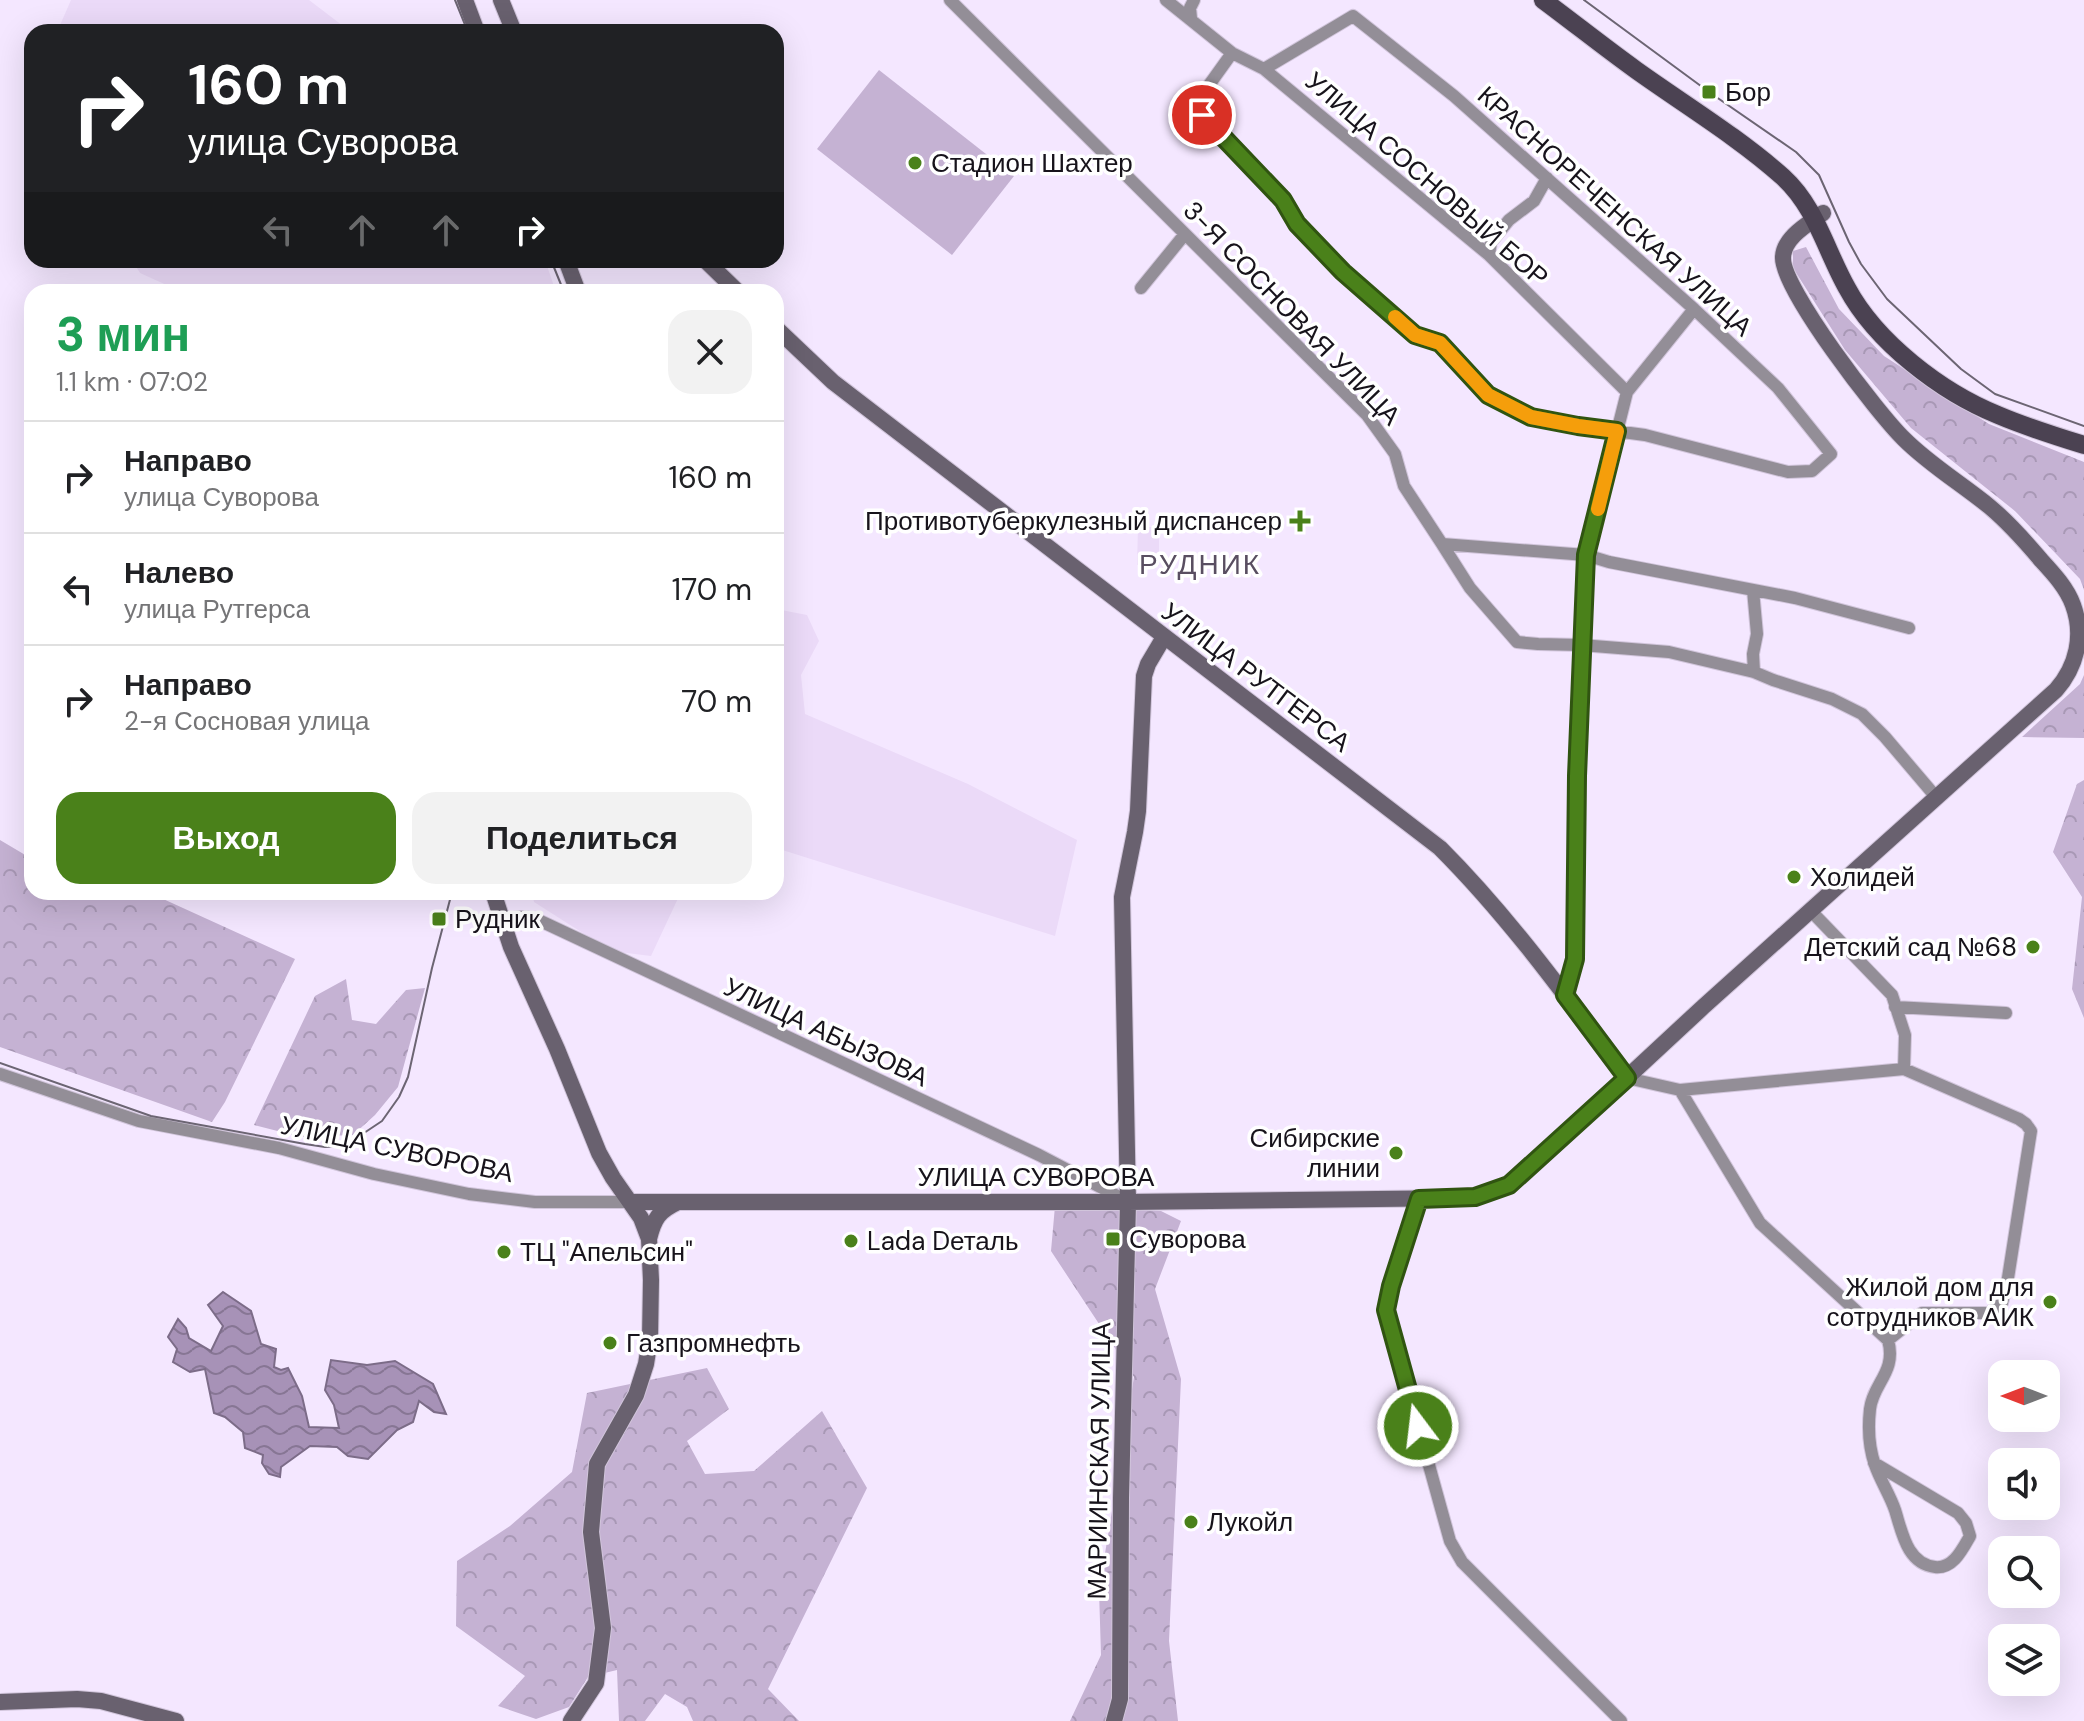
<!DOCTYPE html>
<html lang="ru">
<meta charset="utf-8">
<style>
body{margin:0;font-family:"DM Sans",sans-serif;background:#f2f2f2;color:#202124;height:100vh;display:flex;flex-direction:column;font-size:30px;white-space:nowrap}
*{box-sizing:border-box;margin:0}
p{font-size:26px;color:#757577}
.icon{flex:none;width:44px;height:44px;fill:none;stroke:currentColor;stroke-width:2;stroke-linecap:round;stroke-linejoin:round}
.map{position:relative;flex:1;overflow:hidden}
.sheet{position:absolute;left:24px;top:284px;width:760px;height:616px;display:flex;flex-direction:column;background:#fff;border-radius:24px;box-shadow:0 8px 32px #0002}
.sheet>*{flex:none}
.top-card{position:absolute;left:24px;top:24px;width:760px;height:244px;border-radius:24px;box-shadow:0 8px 32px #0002;background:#202124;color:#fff;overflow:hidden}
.needle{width:52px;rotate:270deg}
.controls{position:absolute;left:1988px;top:1360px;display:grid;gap:16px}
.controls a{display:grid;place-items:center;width:72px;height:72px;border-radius:16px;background:#fff;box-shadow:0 8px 32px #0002;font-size:40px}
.pin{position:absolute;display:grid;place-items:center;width:68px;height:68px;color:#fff;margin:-34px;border:4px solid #fff;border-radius:50%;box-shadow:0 2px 8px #0007}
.me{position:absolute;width:88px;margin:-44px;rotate:345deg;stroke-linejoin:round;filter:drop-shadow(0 0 6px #0008)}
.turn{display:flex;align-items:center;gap:28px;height:168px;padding:0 32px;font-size:36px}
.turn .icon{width:104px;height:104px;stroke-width:2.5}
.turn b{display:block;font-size:56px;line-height:68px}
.lanes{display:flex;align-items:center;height:76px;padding:0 32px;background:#0003;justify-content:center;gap:40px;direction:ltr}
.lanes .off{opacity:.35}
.round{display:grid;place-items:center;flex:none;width:84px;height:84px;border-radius:24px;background:#f2f2f2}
.summary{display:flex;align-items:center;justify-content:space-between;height:136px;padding:0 32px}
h1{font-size:48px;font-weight:800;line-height:60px;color:#1e9e55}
.action{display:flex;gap:16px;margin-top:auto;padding:16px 32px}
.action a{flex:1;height:92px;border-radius:24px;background:#4a811a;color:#fff;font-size:32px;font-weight:800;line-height:92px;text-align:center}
.action a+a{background:#f2f2f2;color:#202124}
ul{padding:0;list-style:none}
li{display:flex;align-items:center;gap:24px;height:112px;padding:0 32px;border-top:2px solid #e0e0e0}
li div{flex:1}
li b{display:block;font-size:30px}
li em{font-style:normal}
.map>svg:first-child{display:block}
.built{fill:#ebdaf8}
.green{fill:#c5b2d3}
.forest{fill:url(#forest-crowns)}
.water{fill:url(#water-waves);stroke:#7c6c88;stroke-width:2}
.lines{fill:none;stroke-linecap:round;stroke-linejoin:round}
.street-casing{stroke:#d1c5db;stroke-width:14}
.secondary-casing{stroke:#d1c5db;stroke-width:18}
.primary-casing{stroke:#d1c5db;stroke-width:20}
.street{stroke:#938e97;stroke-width:12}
.secondary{stroke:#69616f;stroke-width:16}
.primary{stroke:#4b4252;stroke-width:18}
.tram{stroke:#6c6573;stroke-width:2}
.route-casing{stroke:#305411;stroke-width:20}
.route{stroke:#4a811a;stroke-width:14}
.slow{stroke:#f59e0b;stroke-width:14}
.poi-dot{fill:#4a811a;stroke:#fff;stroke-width:3}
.labels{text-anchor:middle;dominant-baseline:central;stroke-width:7;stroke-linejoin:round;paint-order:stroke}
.poi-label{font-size:26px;fill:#17131b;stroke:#fff;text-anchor:start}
.street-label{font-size:26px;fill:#17131b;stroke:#fff}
.neighbourhood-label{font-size:28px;letter-spacing:2px;fill:#594e61;stroke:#fff}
</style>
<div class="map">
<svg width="2084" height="1721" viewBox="0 0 2084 1721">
<defs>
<pattern id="forest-crowns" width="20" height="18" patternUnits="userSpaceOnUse" patternTransform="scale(2)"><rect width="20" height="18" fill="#c5b2d3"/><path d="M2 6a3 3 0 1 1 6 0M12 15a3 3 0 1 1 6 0" fill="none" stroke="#a898b5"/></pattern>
<pattern id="water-waves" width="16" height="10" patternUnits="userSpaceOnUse" patternTransform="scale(2)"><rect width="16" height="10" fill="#a792b7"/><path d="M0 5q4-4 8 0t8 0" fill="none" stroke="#877694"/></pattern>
</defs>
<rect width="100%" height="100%" fill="#f4e7ff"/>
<path class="built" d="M71,0h238l42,32h-294z
M132,260h413l11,32h-374l-42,-19z
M1138,527h21v39l-22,-1z
M776,609l31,6 12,26 -18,34 4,39 163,70 109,56 -22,96 -279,-88z
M532,892h149l-30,64 -40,-5 -77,-49z"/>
<path class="green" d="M879,70l135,106 -62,79 -135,-106z"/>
<path class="forest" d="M1806,247l33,62 45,47 105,68 95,38v128l-4,-11 -65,-68 -104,-83 -66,-78 -52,-82v-17z
M2084,675v63l-62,-1 58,-53z
M2084,780v238l-12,-29 10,-92 -29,-45 24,-68z
M0,840l32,19v33l118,1 145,66 -70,143 -13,20 -212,-75z
M346,979l6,41 24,4 30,-34 19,-2 -27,99 -23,28 -22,20 -52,2 -47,-12 61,-129z
M1055,1206l106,5 20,10 -26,68 26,90 -12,262 9,80h-108l31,-66 -2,-65 35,-213 -83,-126z
M707,1368l22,41 -42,32 18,33 49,-3 68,-60 45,77 -99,201 31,32h-106l-6,-14 -22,-13 -20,27h-26l-2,-51 -29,7 -19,30 -33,12 -38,-13 27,-30 -69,-50 1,-65 53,-35 62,-54 15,-79z"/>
<path class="water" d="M223,1292l28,19 10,33 15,5 -2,18 7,3 7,-2 14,28 7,31 30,1 -5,-23 -9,-15 6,-30 36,5 28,-4 38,23 13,30 -12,-2 -15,-11 -6,21 -16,8 -29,29 -20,-3 -11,-9 -27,-1 -29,21 -1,10 -11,-3 -7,-11 1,-8 -18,-7 -2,-16 -18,-15 -11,-4 -9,-44 -15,3 -17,-10 4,-13 -9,-12 10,-18 8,9 3,10 22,13 12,-25 -15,-21z"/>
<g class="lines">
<defs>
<path id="street" d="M950,0l417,415 28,39 9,32 38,58 144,11 23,7 186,36 114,30
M1166,0l66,53 32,16 89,-53 101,80 240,213 84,79 53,66 -19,17 -24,1 -143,-37 -67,-9 -47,-9 -43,-22 -48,-52 -25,-8 -72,-63 -46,-48 -14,-24 -81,-85 -2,-13 4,-10 28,-39
M1191,18l-1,-10 4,-8
M1264,69l225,186 138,137
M1489,255l2,-13 18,-22 25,-19 13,-23
M1141,288l44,-54
M1442,544l28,44 47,54 21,2 43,1 88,7 85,20 19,8 59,19 30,15 23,23 51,60
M1753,590l4,44 -4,20 1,18
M1810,910l82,85 13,40 -1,34
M502,921l17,-4 15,1 505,237 86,45
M1565,995l10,-36 2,-183 4,-131 5,-90 41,-163 67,-83
M1895,1007l111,6
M0,1074l139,47 140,27 95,26 95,20 66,8h96
M1627,1078l53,12 80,133 128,117
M1680,1090l224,-21 115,50 7,5 5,7 -23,147 -6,25 -13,10h-67l-34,27c9,32 -15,43 -18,69 -2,18 -1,39 5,56 5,15 15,30 20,45 7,22 12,54 40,57 18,2 27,-17 35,-31l-4,-13 -8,-10 -84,-50
M1419,1199l-28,87 -5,24 64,231 12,21 159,159"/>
<path id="secondary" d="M465,0l12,32
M501,0l13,32
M566,260l12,32
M705,260l33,32
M776,328l57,54 607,466c70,70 128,151 187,230
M493,892l18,55 46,102 42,104 14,25 28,40 8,21 2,41 -1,59 -4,25 -10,31 -39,69 -6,68 12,96 -7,55 -25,38
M631,1202h497l334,-4c22,-2 40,-8 58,-21l183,-170 353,-317c21,-24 28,-55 17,-85 -6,-17 -20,-32 -32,-45 -16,-19 -32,-37 -51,-53 -28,-23 -60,-42 -86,-68 -25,-24 -123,-151 -121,-182 1,-20 25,-33 40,-44
M649,1239c5,-21 10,-28 29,-37
M0,1702l77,-3 24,2 75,20
M1114,1721l6,-22 1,-201 7,-296 -6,-305 13,-65 3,-21 6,-135 4,-12 16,-27"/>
<path id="primary" d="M1543,0c31,23 61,47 93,70 49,35 102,67 147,107 33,30 43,74 64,111 29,54 94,104 151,127 28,12 57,21 86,30"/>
</defs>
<use href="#street" class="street-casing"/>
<use href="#secondary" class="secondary-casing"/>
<use href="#primary" class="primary-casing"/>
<use href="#street" class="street"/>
<use href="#secondary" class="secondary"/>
<use href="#primary" class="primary"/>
<path class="tram" d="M455,0l13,32
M1584,0l125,92 87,60 23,23 30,67 12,22 26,35 74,70 34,25 89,32
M551,260l13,32
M0,1063l151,53 154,28 20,3 14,-1 13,-5 30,-20 17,-24 9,-20 24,-109 20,-76"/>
</g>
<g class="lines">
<defs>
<path id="route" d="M1202,115l81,85 14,24 46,48 72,63 25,8 48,52 43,22 47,9 39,5 -31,124 -9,221 -2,183 -10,36 62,83 -118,107 -34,12 -56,2 -28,87 -5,24 32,116"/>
</defs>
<use href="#route" class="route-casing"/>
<use href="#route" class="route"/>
<path class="slow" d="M1395,317l20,18 25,8 48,52 43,22 47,9 39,5 -19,78"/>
</g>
<g class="poi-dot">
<rect x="1701" y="84" width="16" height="16" rx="4"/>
<circle cx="915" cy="163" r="8"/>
<path d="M1296 509h8v8h8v8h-8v8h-8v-8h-8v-8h8z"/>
<circle cx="1794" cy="877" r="8"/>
<rect x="431" y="911" width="16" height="16" rx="4"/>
<circle cx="2033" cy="947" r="8"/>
<circle cx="1396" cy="1153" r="8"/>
<rect x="1105" y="1231" width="16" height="16" rx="4"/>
<circle cx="851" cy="1241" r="8"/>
<circle cx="504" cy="1252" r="8"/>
<circle cx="2050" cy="1302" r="8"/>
<circle cx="610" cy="1343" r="8"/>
<circle cx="1191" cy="1522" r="8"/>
</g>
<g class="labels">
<g class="poi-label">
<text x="1725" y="92">Бор</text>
<text x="931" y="163">Стадион Шахтер</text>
<text x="1282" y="521" text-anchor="end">Противотуберкулезный диспансер</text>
<text x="1810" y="877">Холидей</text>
<text x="455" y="919">Рудник</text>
<text x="2017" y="947" text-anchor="end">Детский сад №68</text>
<text x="1380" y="1138" text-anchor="end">Сибирские<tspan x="1380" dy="30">линии</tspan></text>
<text x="1129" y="1239">Суворова</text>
<text x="867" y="1241">Lada Dеталь</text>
<text x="520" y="1252">ТЦ "Апельсин"</text>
<text x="2034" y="1287" text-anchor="end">Жилой дом для<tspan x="2034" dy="30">сотрудников АИК</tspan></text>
<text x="626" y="1343">Газпромнефть</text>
<text x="1207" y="1522">Лукойл</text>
</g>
<g class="street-label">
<text transform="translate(1427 179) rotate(41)">УЛИЦА СОСНОВЫЙ БОР</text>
<text transform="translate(1615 211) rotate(42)">КРАСНОРЕЧЕНСКАЯ УЛИЦА</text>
<text transform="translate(1292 313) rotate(46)">3-Я СОСНОВАЯ УЛИЦА</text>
<text transform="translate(1256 677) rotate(37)">УЛИЦА РУТГЕРСА</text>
<text transform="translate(826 1032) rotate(25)">УЛИЦА АБЫЗОВА</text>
<text transform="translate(397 1149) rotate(12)">УЛИЦА СУВОРОВА</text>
<text x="1036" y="1177">УЛИЦА СУВОРОВА</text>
<text transform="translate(1099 1461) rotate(-89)">МАРИИНСКАЯ УЛИЦА</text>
</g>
<g class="neighbourhood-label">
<text x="1200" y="564">РУДНИК</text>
</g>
</g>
</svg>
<div class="controls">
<a><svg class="needle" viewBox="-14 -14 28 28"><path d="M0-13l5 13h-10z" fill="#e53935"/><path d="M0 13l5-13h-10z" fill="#757577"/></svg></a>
<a><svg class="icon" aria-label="sound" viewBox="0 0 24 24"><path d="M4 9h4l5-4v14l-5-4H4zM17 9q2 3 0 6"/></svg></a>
<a><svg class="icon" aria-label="search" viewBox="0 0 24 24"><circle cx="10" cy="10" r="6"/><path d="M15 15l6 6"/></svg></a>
<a><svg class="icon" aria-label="layers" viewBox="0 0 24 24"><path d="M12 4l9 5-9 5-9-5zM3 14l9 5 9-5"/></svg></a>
</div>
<div class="pin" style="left:1202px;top:115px;background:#d93025"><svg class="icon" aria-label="arrive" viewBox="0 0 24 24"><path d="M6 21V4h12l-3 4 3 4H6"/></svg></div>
<svg class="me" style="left:1418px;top:1426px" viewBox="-20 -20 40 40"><circle r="17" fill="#4a811a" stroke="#fff" stroke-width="3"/><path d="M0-11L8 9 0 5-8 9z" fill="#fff"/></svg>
<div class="top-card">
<div class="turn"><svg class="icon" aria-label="right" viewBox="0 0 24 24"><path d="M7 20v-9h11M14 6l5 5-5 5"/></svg><div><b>160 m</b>улица Суворова</div></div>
<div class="lanes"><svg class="icon off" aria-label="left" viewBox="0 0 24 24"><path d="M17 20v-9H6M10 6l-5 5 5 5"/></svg><svg class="icon off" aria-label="ahead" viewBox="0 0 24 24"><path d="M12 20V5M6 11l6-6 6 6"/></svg><svg class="icon off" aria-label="ahead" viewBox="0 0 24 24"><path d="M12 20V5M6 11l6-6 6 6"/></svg><svg class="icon" aria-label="right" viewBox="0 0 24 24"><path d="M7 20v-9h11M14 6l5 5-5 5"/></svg></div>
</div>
<section class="sheet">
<div class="summary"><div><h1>3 мин</h1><p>1.1 km · 07:02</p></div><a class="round"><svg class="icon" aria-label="close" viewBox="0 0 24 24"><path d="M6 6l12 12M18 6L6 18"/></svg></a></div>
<ul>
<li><svg class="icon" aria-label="right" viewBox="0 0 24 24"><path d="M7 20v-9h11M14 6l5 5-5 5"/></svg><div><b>Направо</b><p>улица Суворова</p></div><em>160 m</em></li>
<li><svg class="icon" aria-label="left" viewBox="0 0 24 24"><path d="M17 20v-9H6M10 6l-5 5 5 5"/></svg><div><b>Налево</b><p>улица Рутгерса</p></div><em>170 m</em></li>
<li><svg class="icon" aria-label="right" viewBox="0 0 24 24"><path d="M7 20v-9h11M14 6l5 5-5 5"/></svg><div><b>Направо</b><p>2-я Сосновая улица</p></div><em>70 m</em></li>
</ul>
<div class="action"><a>Выход</a><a>Поделиться</a></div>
</section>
</div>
